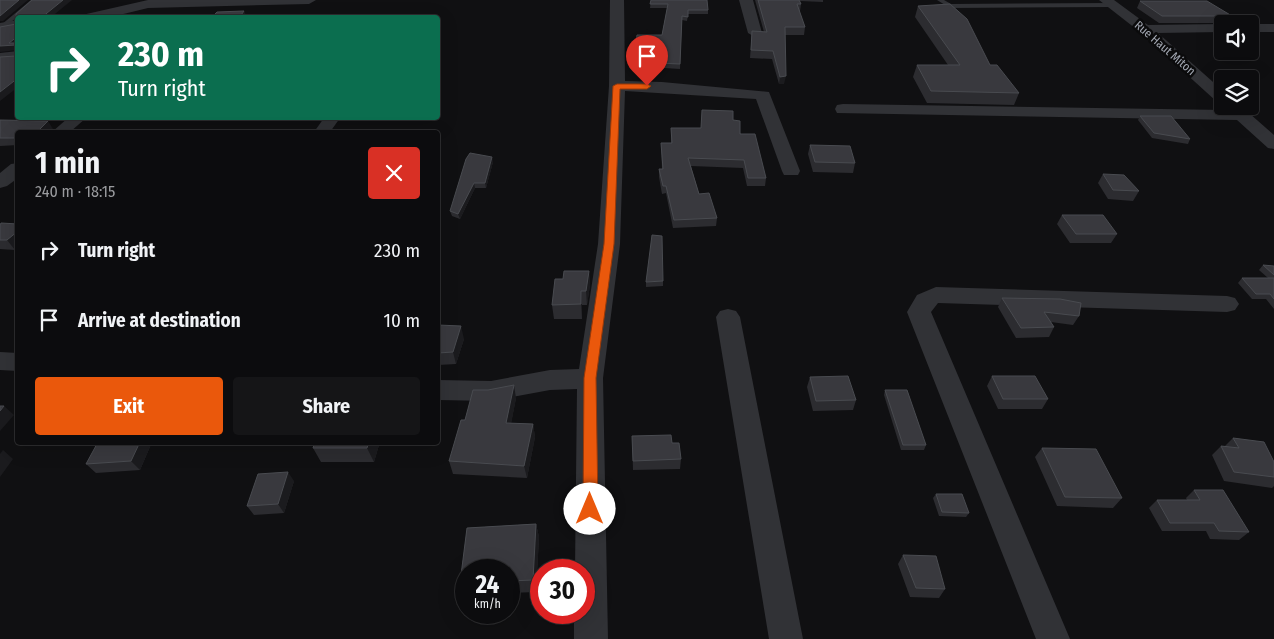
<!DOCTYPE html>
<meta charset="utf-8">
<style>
body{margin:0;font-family:"Fira Sans Condensed",sans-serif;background:#151517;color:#f1f3f6;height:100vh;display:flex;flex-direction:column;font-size:19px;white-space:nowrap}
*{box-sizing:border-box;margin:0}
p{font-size:16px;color:#9a9b9e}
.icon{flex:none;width:28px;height:28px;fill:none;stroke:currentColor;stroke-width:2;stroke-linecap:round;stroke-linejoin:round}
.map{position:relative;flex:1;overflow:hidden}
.drawer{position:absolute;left:15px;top:130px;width:425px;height:315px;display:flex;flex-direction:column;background:#0c0c0e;border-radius:5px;box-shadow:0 5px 20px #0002,0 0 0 1px #2c2c2e}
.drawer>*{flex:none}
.top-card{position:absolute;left:15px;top:15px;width:425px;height:105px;border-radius:5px;box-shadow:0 5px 20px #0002,0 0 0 1px #2c2c2e;background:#0b6e4f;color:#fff;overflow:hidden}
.buttons{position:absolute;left:1214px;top:15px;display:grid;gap:10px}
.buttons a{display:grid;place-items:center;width:45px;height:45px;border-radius:5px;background:#0c0c0e;box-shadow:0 5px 20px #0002,0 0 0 1px #2c2c2e;font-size:25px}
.speed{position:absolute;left:455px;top:559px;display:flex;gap:10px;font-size:25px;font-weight:700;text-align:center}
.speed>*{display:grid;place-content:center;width:65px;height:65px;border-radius:50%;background:#0c0c0e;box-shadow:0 5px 20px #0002,0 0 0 1px #2c2c2e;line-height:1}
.speed small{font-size:12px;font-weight:400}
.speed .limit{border:8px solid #d22;background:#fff;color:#111}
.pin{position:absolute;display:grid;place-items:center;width:42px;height:42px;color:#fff;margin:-51px -21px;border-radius:50% 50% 50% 0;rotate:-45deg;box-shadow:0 0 5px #0007}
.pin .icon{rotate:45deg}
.me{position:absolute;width:55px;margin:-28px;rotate:0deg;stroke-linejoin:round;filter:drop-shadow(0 0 4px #0008)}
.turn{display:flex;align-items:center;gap:18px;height:105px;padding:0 20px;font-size:22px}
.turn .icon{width:65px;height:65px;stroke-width:2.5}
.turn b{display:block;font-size:35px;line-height:42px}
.round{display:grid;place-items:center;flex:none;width:52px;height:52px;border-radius:5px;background:#151517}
.headline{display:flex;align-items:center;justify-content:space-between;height:85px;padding:0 20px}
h1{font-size:30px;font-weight:700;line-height:38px}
.button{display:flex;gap:10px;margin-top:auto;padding:10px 20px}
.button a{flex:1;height:58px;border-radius:5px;background:#ea580c;color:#fff;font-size:20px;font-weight:700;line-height:58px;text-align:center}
.button a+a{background:#151517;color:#f1f3f6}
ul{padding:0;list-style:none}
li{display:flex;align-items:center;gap:15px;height:70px;padding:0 20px}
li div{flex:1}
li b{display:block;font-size:19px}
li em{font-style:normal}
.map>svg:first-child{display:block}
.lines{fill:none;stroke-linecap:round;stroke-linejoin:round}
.service{fill:#313236;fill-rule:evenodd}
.minor{fill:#313236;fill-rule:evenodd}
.wall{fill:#2c2c30}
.shaded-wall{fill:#1b1b1e}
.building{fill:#39393e;stroke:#494b50}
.route{fill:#ea580c;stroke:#983908}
.labels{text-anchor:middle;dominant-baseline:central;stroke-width:5;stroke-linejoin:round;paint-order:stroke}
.far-street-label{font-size:12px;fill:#a2a7b2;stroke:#0b0b0c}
</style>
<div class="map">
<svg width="1274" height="639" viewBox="0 0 1274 639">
<rect width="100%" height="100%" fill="#101012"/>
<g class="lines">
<path class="service" d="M31,0h7l-33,27h-4v-2z
M937,0h7l7,4 160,-1 3,2 -3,2 -161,1z"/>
<path class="minor" d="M148,0h168l-7,4 -161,4 -41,10h-26l1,-3z
M610,0h14l1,81 37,1 107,10 31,79 -2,4h-14l-2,-4 -26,-72 -131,-8 -5,153 -17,134 5,261h-34v-27h10v-42h-9l2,-181 -27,1 -59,11 -53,-1v-20l53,1 59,-11 29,-1 19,-125 11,-158z
M739,0h14l9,33 -2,3 -5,1 -7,-4z
M1099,0h15l34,25 74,-1v8l-64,1 64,57v13l-6,-2 -76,-69z
M18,20v8l-18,3v-8z
M1250,24h24v8h-24z
M18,51v9l-18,1v-8z
M843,104l382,6 -2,-4h18l33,29v14l-6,-1 -31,-28 -400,-7 -2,-4 2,-4z
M68,118h18l-16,14h-18z
M324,118h16l-10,14h-16z
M18,163v15l-11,8 -7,2v-15l11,-9z
M936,287l291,9 8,2 4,6 -4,6 -8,2 -289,-9 -7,9 139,327h-34l-129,-327 10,-17z
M728,309l8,2 4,6 63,322h-34l-53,-322 4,-6z
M0,352l18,1v18l-18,-1z"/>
</g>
<path class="wall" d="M651,0l57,10v4h-20l-1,7 -5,-1 -2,49 -47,-3v-4l29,-27 5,-27h-17z
M755,0h68v2l-23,-1 1,3 -1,7h-1l6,16 -1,8h-19l-1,49h-5l-7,-25 -22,-1 2,-27 12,1z
M1140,1l92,15 -4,7h-69l-22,-15z
M918,6l72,59 29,28 -5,12 -87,-2 -14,-26 4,-12h31l-33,-48z
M1140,116l50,23 -2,5 -36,-6 -14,-18z
M0,120l53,9 -35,3v13l-18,1z
M733,120l33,58 -1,8h-18l-4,-18 -52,-2 8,28 18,24 -1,8 -43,2 -7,-35 -4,1 -3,-17v-8h3l-1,-26h10v-15h30z
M810,145l45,18 -2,10 -40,-1 -5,-18z
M493,162l-7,26h-11l-15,31 -8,-3 -2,-5z
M1103,174l36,17 -6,10 -25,-2 -10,-16z
M1062,215l55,19 -6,9h-41l-13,-19z
M18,224v24l-3,2 -15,-1v-24z
M1263,265l11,1v43l-8,-10h-14l-14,-16 4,-5h26l-9,-8z
M589,271l1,14 -3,20h-5v14h-28l-2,-14 11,-26z
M663,281v5l-17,1v-5z
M1002,298l77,18 -6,9 -22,-3 3,5 -5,10 -33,1 -18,-31z
M438,325l26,14 -8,25 -18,1z
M992,376l56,23 -6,10h-44l-11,-23z
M810,377l46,23 -3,10 -40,1 -6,-24z
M885,390l41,55 -2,5h-23l-17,-55z
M516,398l-5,25 22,1 2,13 -8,41 -74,-4 -4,-13 16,-41z
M632,436l40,7 9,16 -1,10 -47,1z
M1233,438l41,24v24l-2,2 -48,-7 -12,-26 9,-9h4z
M152,442l-12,28 -44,3 -10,-9z
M315,442h80l-1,3h-15l-5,17h-53l-8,-14z
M1042,448l80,50 -9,10 -56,-2 -22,-49z
M294,481l-10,32 -30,2 -7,-9z
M1194,490l55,42 -10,8 -29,-1 -4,-8h-44l-13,-23 8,-8h30l-1,-2z
M936,494l33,19 -3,4 -27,-1 -6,-18z
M536,524l3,13 -3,55 -27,1v-23h-43v25h-1l-5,-12 7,-55z
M903,555l42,34 -6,9 -29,-1 -12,-33z"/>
<path class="shaded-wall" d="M19,0h9l-25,21h-3v-5z
M63,0h9l-22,18h-9z
M244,11l2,4 -2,3h-5z
M18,36v14l-18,2v-6z
M786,76l-2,8h-5l1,-7z
M18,78v9l-18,14v-9z
M48,121l5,8 -4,3h-12z
M492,157l1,5 -7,26 -1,-5z
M474,183l1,5 -15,31 -2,-5z
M18,231v17l-3,2 -8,-10z
M589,271l1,14 -3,20 -1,-14z
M581,291l1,14v14l-1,-15z
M461,326l3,13 -8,25 -3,-12z
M514,385l2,13 -7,37 -3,-12z
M4,406l10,9 -14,16v-20z
M533,424l2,13 -8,41 -3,-12z
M140,442h12l-12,28 -9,-9z
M369,442h9l1,3 -5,17 -7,-14z
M3,450l10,9 -13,18v-23z
M288,472l6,9 -10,32 -6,-9z
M536,524l3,13 -3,55 -3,-12z"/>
<path class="building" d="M0,0h19l-19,16z
M32,0h31l-22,18h-23v18l-9,7h9v35l-18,14v-35l16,-1v-11l-16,1v-19l16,-3v-10z
M651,0h56l1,10h-20v7l-6,-1 -2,48 -47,-2 4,-27h25l6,-31h-18z
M758,0h41l2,4h-4l8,23h-20l1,49 -6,1 -7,-26 -22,-1 1,-19 15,1z
M1140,1h67l25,15h-70z
M950,4l17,15 23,46h7l22,28 -88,-2 -14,-26h43l-42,-59z
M244,11l-5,7h-28l6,-6z
M702,110l31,1v9l7,1v13h15l11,44h-18l-4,-18 -56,-2 11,36 10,-1 8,25 -43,2 -8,-34h-3l-4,-17h4l-2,-26h11l-1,-15h30z
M1140,116h31l19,23 -36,-6z
M0,120l48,1 -11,11h-19v6h-18z
M810,145l40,1 5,17 -40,-1z
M470,153l22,4 -7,26h-11l-16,31 -8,-3 16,-52z
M1103,174l21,1 15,16 -26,-1z
M1062,215h41l14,19h-41z
M1,223l17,1v7l-11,9h-7v-15z
M652,235l10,1 1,45 -17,1z
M1263,265l11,1v9z
M564,271h25l-3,20h-5v13l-29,1 3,-26h8z
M1242,278h32v21l-4,-5h-14z
M1002,298l58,1 21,4 -2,13 -35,-4 10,15 -33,1z
M438,325l23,1 -8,26 -15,1z
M848,376l8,24 -40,1 -6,-24z
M992,376h43l13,23h-45z
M514,385l-8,38 27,1 -9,42 -75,-5 12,-41h4l8,-30h15z
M885,390h22l19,55h-23z
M0,406h4l-4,5z
M671,435l1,8h7l2,16 -48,2 -1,-25z
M1233,438l31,4 10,20v15l-40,-5 -13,-26 18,2z
M98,442h42l-9,19 -45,3z
M315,442h54l-2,6h-54z
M1042,448l54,1 26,49 -57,-1z
M288,472l-10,32 -31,2 11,-32z
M1194,490h29l26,42 -30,-1 -5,-8h-44l-13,-23h43z
M936,494h26l7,19 -27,-1z
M536,524l-3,56 -24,1v-11h-43v13h-6l7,-55z
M903,555l33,1 9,33 -29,-1z"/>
<path class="route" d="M617,84h30l4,2 -4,3h-27l-6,155 -18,134 2,131 -3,4 -5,2 -5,-2 -2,-4 1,-131 20,-134 9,-158z"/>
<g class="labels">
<g class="far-street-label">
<text transform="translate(1165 48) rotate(41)">Rue Haut Miton</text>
</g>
</g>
</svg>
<div class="buttons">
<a><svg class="icon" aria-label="sound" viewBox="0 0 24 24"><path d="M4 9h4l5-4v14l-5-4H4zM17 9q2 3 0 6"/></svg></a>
<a><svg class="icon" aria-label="layers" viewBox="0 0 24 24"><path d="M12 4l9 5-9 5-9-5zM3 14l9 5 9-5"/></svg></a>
</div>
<div class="speed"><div>24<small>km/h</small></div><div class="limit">30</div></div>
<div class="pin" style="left:647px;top:86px;background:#d93025"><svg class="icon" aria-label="arrive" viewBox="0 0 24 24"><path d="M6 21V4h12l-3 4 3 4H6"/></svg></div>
<svg class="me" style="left:590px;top:509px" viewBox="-20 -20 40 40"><circle r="19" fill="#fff"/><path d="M0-13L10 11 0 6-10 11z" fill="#ea580c"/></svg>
<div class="top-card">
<div class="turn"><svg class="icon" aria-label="right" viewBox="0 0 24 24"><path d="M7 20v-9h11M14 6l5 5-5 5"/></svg><div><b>230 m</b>Turn right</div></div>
</div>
<section class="drawer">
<div class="headline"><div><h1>1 min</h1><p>240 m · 18:15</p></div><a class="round" style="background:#d93025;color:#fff"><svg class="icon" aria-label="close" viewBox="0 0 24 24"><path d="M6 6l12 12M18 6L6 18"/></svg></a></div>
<ul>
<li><svg class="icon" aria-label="right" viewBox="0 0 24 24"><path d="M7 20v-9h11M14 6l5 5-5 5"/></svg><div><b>Turn right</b></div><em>230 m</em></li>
<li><svg class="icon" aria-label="arrive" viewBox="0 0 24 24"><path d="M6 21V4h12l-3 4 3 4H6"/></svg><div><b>Arrive at destination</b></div><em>10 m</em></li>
</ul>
<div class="button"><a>Exit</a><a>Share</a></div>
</section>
</div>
